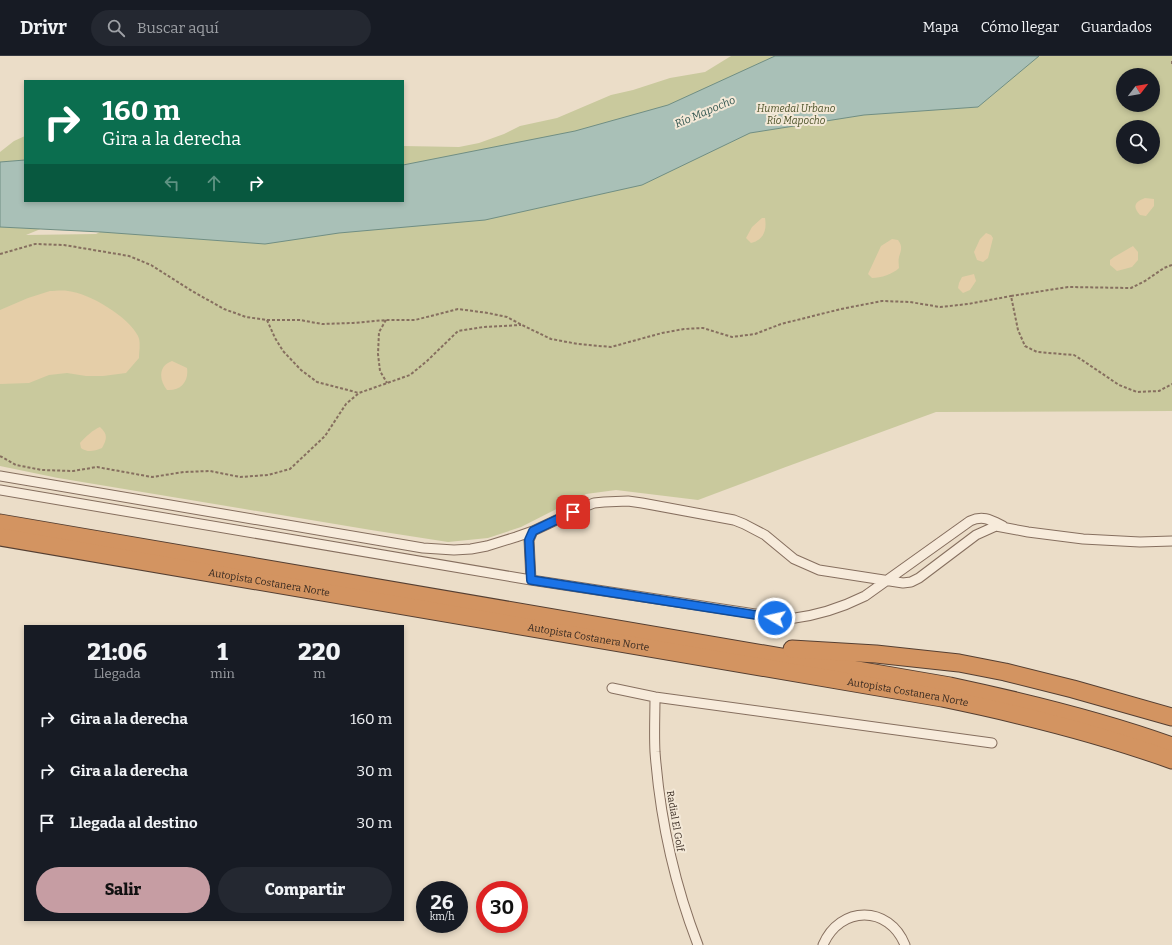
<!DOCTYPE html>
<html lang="es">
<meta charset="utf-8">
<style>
body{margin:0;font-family:Bitter,serif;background:#242831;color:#f1f3f6;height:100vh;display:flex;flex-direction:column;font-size:15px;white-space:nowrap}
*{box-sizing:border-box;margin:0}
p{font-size:13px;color:#9ea1a6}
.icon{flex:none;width:22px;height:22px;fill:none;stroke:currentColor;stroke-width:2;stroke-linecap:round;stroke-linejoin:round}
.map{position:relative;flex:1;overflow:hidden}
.details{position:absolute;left:24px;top:569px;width:380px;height:296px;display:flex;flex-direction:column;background:#171b24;border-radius:0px;box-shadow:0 2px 6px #0003}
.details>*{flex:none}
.banner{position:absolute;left:24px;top:24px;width:380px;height:122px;border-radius:0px;box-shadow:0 2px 6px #0003;background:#0b6e4f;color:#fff;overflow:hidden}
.needle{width:26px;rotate:59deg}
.tools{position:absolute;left:1116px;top:12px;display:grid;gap:8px}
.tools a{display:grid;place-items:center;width:44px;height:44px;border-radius:50%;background:#171b24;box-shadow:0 2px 6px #0003;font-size:20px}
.speed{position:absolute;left:416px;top:825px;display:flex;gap:8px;font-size:20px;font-weight:700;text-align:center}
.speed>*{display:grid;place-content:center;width:52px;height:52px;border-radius:50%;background:#171b24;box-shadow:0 2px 6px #0003;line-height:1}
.speed small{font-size:10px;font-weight:400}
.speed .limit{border:6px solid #d22;background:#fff;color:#111}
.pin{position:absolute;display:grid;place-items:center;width:34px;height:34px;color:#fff;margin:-17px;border-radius:8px;box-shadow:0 2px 6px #0006}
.me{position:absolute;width:44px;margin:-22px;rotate:279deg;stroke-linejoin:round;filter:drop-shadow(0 0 3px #0008)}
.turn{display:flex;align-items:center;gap:14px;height:84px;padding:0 12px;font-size:18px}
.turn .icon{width:52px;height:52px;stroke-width:2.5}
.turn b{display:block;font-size:28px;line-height:34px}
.lanes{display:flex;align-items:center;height:38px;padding:0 12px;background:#0003;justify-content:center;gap:20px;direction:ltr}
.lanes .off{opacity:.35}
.eta{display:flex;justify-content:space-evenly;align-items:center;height:68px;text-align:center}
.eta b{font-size:24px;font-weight:800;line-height:28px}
.cta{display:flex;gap:8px;margin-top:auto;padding:8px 12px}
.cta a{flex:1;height:46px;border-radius:24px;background:#c69da3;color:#111;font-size:16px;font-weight:800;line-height:46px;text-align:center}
.cta a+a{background:#242831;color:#f1f3f6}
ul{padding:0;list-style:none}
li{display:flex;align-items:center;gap:12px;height:52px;padding:0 12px}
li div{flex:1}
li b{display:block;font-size:15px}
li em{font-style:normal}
header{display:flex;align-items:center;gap:24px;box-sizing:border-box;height:56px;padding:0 20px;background:#171b24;border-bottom:1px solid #363941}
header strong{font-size:19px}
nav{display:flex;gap:22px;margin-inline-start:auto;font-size:14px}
.search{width:280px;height:36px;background:#242831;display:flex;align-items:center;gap:10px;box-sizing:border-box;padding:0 14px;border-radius:22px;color:#9ea1a6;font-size:15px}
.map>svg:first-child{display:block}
.green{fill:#c9c99d;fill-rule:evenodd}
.sand{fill:#e5cea8}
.water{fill:#a9c0b7;stroke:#708e83}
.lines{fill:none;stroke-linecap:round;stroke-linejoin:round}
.minor-casing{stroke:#866f5f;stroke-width:11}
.motorway-casing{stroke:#553f32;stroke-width:19}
.path{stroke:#866f5f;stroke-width:2;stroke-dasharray:3 2;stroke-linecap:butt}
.minor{stroke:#f7ebdb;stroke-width:9}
.motorway{stroke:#d39461;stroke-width:17}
.route-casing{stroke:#114b97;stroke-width:10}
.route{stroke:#1a73e8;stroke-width:7}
.labels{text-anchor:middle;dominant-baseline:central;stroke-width:4;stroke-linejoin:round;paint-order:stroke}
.park-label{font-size:10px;font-style:italic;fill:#4d5329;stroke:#f3e8d7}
.street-label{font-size:10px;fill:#382a21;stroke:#f3e8d7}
.water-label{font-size:11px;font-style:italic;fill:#325650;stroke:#f3e8d7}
</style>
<header>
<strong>Drivr</strong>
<div class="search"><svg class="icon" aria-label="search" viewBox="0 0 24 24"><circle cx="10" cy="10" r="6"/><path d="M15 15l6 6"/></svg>Buscar aquí</div>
<nav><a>Mapa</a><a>Cómo llegar</a><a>Guardados</a></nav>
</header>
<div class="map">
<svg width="1172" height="889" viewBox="0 0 1172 889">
<rect width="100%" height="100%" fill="#ebddc8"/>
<path class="green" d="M731,0h441v355l-236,1 -153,56 -85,32 -82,-10 -30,4 -65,33 -33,11 -40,4 -77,-12 -313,-52 -58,-12v-314l14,-11 11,-5v65h378v-55l56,1 20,-4 25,-9 16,-8 37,-8 54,-23 22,-5 37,-12 35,-6zM1123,19h30v30h-30zM1123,71h30v30h-30zM90,171l10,5 -4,2 -70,1 17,-7z"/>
<path class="sand" d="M1145,142l9,1v7l-8,10 -6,-1c-8,-9 -5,-13 5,-17z
M762,162h3c2,12 -1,22 -14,25l-5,-5 6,-11z
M986,177l5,2 2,3 -5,20 -5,4 -6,-2 -3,-8 6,-13z
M892,183l6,1c5,7 3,10 1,17 -1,4 0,8 0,11 -6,6 -18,10 -27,10l-4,-4 13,-28z
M1133,190l5,6v8l-6,7 -15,4 -7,-6v-5l4,-3z
M974,218l2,7 -6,9 -7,3 -5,-5 1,-5 3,-6z
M50,235c5,0 12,-1 18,0 21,2 61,26 70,45 3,6 1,16 1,22l-13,15 -23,3h-17l-19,-3 -18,2 -20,8 -29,1v-74l28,-12z
M172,305l15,7c2,13 -6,23 -20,22 -8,-10 -9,-24 5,-29z
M100,371c8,7 7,12 2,21 -8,3 -14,5 -21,0l-1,-5c4,-5 14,-14 20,-16z"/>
<path class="water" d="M775,0h264l-61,51 -114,8 -114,18 -108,52 -157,35 -146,13 -74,11 -164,-12 -101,-5v-65l25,-2v41h378v-36l172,-34 93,-26z"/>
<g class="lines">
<defs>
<path id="minor" d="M0,420l423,72 31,2 17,-1 16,-3 29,-9 17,-6 51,-24 10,-4 10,-1 24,-1 14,2 92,17 10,4 21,11 29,24 25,11 84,13 8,-1 8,-4 57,-43 20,-9 32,6 55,7 57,3 32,-1
M0,434l531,90 258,39c26,-3 52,-11 76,-23l105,-75c13,-6 21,-1 33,5
M531,524l-2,-40 4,-9
M612,632l43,9 337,46
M655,641c0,18 -1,36 0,55 5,66 19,131 43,193
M823,889c17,-40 66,-40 82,0"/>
<g id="motorway">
<path d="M0,467l950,163c75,16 150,34 222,60"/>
<path id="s1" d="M0,481l942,161c78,16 155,35 230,62"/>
<path d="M792,593l84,5 83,9 46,9 68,17 99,28"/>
</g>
</defs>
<use href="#minor" class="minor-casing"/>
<use href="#motorway" class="motorway-casing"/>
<path class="path" d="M1172,5v4
M0,198l35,-10 29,1 65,11 22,9 41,26 32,18 22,8 21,3h33l22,4 31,-1 33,-3h29l43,-11 30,4 19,4 15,8 29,14 27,5 33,3 51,-14 22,-4 19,-1 29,9 23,-3 26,-10 60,-15 41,-8 28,1 30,5 28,-3 43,-8
M1172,209l-8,3 -19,13 -14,7 -63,-1 -57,9 7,34 7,16 12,6 37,3 8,5 37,25 18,7 22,-1 13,-7
M267,264l8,18 8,13 18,19 16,12 42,11
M386,264l-7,12 -1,22 2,17 7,12
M0,400l16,9 26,5 31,1 24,-4 55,10 32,-5 26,-1 30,6 28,-2 22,-6 17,-16 18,-17 21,-32 13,-11 51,-18 17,-14 31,-30 25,-4 38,-2"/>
<use href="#minor" class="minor"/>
<use href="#motorway" class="motorway"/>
</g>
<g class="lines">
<defs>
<path id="route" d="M573,456l-40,19 -4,9 2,40 244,38"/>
</defs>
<use href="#route" class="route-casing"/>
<use href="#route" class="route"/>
</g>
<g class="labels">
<g class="park-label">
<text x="796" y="53">Humedal Urbano<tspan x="796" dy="12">Río Mapocho</tspan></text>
</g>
<g class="street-label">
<text stroke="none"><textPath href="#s1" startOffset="273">Autopista Costanera Norte</textPath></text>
<text stroke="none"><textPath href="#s1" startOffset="597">Autopista Costanera Norte</textPath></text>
<text stroke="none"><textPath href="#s1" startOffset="921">Autopista Costanera Norte</textPath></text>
<text transform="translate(675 765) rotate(80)">Radial El Golf</text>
</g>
<g class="water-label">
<text transform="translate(705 56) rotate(-23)">Río Mapocho</text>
</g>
</g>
</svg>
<div class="tools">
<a><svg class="needle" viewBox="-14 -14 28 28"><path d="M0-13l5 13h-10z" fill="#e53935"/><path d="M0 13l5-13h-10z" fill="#9ea1a6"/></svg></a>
<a><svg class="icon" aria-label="search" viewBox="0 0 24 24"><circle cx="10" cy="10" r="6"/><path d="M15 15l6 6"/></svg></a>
</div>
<div class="speed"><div>26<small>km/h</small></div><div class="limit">30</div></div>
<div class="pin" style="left:573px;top:456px;background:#d93025"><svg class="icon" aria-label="arrive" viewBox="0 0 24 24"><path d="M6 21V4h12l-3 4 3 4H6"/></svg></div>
<svg class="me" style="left:775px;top:562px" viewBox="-20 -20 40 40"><circle r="17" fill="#1a73e8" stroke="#fff" stroke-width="3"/><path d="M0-11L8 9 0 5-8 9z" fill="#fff"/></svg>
<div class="banner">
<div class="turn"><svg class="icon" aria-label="right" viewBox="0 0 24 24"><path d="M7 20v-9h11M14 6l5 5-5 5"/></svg><div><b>160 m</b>Gira a la derecha</div></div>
<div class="lanes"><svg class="icon off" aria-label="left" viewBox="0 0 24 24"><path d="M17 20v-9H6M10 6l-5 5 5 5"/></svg><svg class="icon off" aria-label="ahead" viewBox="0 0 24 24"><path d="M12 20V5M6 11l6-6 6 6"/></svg><svg class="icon" aria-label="right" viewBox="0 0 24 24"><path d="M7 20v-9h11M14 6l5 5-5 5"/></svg></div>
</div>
<section class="details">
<div class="eta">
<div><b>21:06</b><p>Llegada</p></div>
<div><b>1</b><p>min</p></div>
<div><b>220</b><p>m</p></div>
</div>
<ul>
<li><svg class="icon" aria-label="right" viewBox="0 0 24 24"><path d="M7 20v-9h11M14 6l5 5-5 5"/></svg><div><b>Gira a la derecha</b></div><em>160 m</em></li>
<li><svg class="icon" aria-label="right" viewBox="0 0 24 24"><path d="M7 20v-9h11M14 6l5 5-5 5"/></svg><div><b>Gira a la derecha</b></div><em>30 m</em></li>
<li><svg class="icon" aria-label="arrive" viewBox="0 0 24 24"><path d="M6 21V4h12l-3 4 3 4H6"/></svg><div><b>Llegada al destino</b></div><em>30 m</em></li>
</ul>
<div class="cta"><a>Salir</a><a>Compartir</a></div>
</section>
</div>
